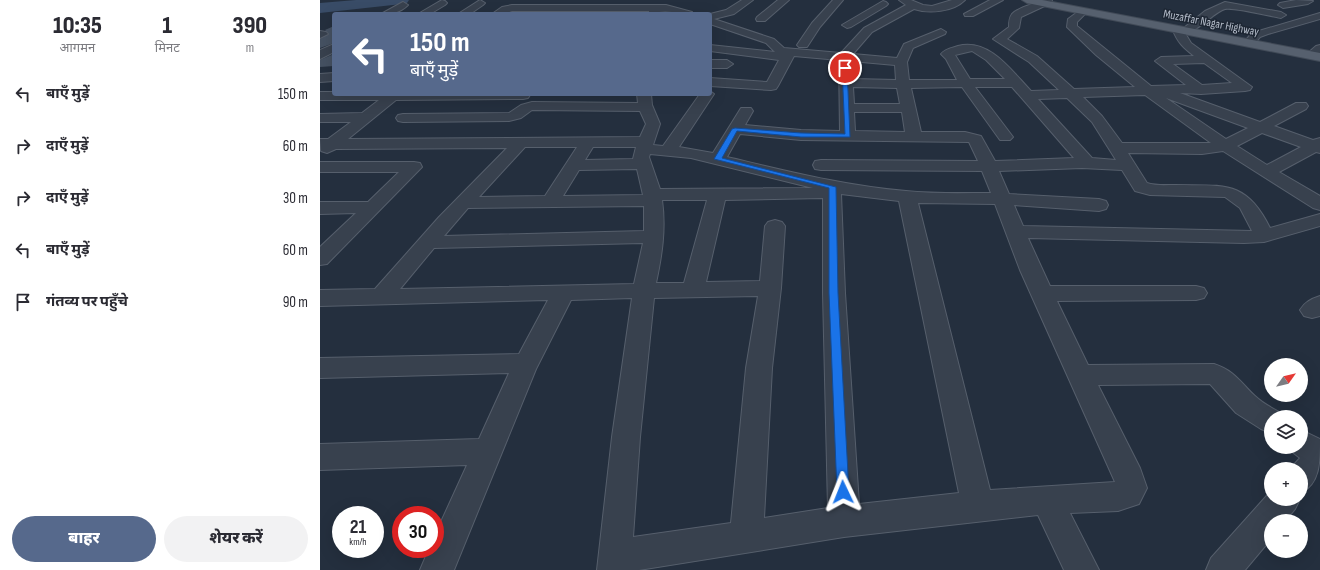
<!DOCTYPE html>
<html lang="hi">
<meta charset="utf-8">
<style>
body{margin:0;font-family:"Sofia Sans Condensed","Noto Sans Devanagari",sans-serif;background:#f2f2f3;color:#2b2b33;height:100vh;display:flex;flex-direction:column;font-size:15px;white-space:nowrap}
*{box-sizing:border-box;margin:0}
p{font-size:13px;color:#7c7c81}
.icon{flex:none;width:22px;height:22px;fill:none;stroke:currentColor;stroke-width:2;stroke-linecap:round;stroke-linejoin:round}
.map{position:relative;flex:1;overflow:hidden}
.drawer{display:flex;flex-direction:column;background:#fff;width:320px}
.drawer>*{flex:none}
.guide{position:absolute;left:12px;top:12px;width:380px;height:84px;border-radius:4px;box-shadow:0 4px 16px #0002;background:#56698c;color:#fff;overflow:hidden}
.needle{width:26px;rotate:56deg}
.controls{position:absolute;left:944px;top:358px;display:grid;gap:8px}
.controls a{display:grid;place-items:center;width:44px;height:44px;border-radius:50%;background:#fff;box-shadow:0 4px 16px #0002;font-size:20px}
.speed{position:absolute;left:12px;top:506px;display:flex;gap:8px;font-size:20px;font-weight:700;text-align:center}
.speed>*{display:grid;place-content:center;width:52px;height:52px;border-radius:50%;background:#fff;box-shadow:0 4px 16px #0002;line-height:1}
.speed small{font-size:10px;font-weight:400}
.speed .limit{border:6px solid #d22;background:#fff;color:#111}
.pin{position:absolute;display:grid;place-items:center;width:34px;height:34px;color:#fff;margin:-17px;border:2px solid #fff;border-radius:50%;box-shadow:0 1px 4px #0007}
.me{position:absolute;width:44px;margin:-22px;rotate:358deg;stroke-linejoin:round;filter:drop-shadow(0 0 3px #0008)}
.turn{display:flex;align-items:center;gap:14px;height:84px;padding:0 12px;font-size:18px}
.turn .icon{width:52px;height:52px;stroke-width:2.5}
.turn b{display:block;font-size:28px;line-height:34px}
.eta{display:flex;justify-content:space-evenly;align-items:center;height:68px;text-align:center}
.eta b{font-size:24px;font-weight:800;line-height:28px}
.primary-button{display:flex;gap:8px;margin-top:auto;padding:8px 12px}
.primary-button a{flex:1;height:46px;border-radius:24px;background:#56698c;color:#fff;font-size:16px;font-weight:800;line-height:46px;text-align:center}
.primary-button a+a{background:#f2f2f3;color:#2b2b33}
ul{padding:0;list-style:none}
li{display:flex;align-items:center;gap:12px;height:52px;padding:0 12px}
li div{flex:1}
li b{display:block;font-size:15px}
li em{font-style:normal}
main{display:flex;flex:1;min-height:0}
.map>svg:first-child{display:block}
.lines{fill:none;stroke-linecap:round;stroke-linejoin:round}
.river{fill:#394c67;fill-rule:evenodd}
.building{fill:#455162}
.minor-casing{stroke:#565f6c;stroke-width:2}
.major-casing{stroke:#414a57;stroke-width:2}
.minor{fill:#38414e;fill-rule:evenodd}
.major{fill:#56606e;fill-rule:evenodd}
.route{fill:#1a73e8;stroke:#114b97}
.labels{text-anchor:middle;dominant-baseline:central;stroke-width:3;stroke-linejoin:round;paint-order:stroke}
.far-street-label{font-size:12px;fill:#b4bcc9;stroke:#1d2633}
</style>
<main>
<section class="drawer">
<div class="eta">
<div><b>10:35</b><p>आगमन</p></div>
<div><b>1</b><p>मिनट</p></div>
<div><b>390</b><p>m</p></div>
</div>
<ul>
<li><svg class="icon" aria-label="left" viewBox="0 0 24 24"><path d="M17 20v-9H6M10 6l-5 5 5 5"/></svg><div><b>बाएँ मुड़ें</b></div><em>150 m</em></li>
<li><svg class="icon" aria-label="right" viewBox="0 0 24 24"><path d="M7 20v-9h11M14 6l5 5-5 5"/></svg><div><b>दाएँ मुड़ें</b></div><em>60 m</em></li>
<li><svg class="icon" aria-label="right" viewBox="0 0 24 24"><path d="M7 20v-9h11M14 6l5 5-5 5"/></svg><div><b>दाएँ मुड़ें</b></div><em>30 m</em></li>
<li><svg class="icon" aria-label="left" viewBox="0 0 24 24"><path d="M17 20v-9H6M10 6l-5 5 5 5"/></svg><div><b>बाएँ मुड़ें</b></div><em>60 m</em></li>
<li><svg class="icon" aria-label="arrive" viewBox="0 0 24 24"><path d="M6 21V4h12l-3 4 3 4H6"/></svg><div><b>गंतव्य पर पहुँचे</b></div><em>90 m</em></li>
</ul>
<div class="primary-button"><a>बाहर</a><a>शेयर करें</a></div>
</section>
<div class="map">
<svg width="1000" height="570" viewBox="0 0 1000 570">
<rect width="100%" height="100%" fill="#242f3e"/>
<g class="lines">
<path class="river" d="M36,0h53l-2,3 -5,1 -82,9v-10z"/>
</g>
<path class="building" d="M14,26v17l-14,5v-9l9,-5 -4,-4z
M14,54v12l-14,1v-7z"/>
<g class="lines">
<defs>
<path id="minor" d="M122,0l3,1 2,2 -2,2 -15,9h-12z
M160,0l5,3 -2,2 -13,9h-12z
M422,0h11l-19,14 -20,5 60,20 10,9 57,5 23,-25 42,-23 -7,-5h12l12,5 9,1 20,-6h13c-12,12 -36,14 -51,9l-42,23 -19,22 44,4 7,-14 37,-15 5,3 -1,2 -32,14 -6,14 2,18h48l-11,-21 -5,-5c4,-5 11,-6 17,-8 31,-8 53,24 73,45l28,-1 -30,-28 -36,-23 16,-12c0,-5 0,-9 3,-13 7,-7 30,-14 40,-14l-1,3 -30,14 -2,11 -12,11 30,17 37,33 61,-2 -39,-32 -29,-28 1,-8 15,-11 5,3 -11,11v4l74,60 35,-1 -31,-24 6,-4 33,-1c-10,-8 -17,-14 -21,-26l5,-3 4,1 9,15 61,44 -2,3 -5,1 -44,3 -21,-1 80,29 36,-19h10l2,3 -2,3 -32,17 39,14 7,-2v15l-4,-1 -37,20 41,24v14l-7,-2 -90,-57 -21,3 -74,-1 19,30c9,3 19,2 28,2 48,1 71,-6 95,43l50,-14v12l-56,16 -20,1 -216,-5 22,48h146l8,2 3,5 -3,5 -8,2 -139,1 31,64 126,-1c21,7 26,18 41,32 7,7 17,12 26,17l2,4h-12v16l-10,-4 -25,-16 -26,-29 -112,1 42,83 7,20 -8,16 -21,7 -48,2 29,57h-35l-26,-55 -194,22 -205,33h-42l15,-133 20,-139 -61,2 -35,69 -82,201h-34l9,-21h6v-14l32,-70 -147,5v-26l159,-5 30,-66 -189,5v-20l199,-4 29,-54 -228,6v-16l55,-1 64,-72 68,-69 -171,1 -9,4 -6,-2 -1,-12h8l23,-17h-31v-8l42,-1 17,-13h-59v-8h14v2l196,1 -2,3 -5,1 -127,1 -48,39 292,-2 6,-13 -6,-13 -108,-1 -11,8 -12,3 -106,1 -5,-1 -2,-3 2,-3 5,-1 106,-1 12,-8 11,-3 106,1 -1,-9h14l1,11 8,19 -7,21 10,1 37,-52h10v-3l4,3 -35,53 34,6 28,-45h10l2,3 -8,14 56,5 39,1 -1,-71 -45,-4 -16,30 -2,3 -5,1 -61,-4v-8l57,4 12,-22 -69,-9v-6l65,7 -9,-9 -56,-19v-10l16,-4zM652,51l14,9 19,19h-35l-15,-24zM531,61l44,4 1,15 -44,-1zM884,63l28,20 -30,2 -29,-21zM533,87l44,1 3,16h-46zM642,87l38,53h10l3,-3 -38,-50h37l62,71 -79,3 -14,-25 -16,-4h-44l-10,-44zM825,95l66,48h-89l-20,-27 -19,-19zM747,98l25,24 24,38 -24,-2 -54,-59zM846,98l82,30 -22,11zM534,112h48l3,20 -50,-1zM942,133l39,14 -34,18 -30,-19zM420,134l61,6 168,2 9,19 -157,-1 -6,1 -2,4 2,4 6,1 161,1 9,22c-28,0 -57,1 -85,-2 -61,-5 -119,-20 -179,-34zM205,147h52l-32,49 -66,1zM273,147h43l-3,12 -48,1zM330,154l41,4 122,30 -153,1 -11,-32zM762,168l40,2 13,21 15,4 75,2 15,11 12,23 -229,-5 -9,-21 85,6 7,-2 2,-4 -2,-4 -7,-2 -90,-5 -10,-23zM317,169l6,26 -80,1 16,-26zM521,194l58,7 60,292 -100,11 -14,-211zM503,198v95l5,215 -64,10 8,-150 9,-80 4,-62 -3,-4 -7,-2 -7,2 -3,4 -5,55 -54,1 19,-82zM342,200h45l-23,83h-28c6,-28 10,-54 6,-83zM598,203l77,1 25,66 95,212 -125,8zM324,206v25l-200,5 24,-28zM323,243l-9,41 -234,5 34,-41zM438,296l-12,72 -15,155 -98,14 7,-100 14,-139z
M458,0h11l-24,21h-8l-1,-2 1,-2z
M513,0h10l-23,27 -13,20h-8l-2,-2 15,-22z
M670,0h13l-30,16h-8l-1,-2z
M976,0l17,1 -5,3 -25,4 -5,-3 2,-2z
M563,1l3,1 2,2 -2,2 -35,21 -4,1 -5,-3z
M83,2l5,3c-8,8 -17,9 -27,9z
M905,2l56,10 5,3 -5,3c-10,-2 -49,-11 -56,-9 -13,4 -28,25 -40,22l-1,-2 1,-2 20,-16z
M192,5h154l26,7 1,2c-11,0 -24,-4 -34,-2v2h-10v-3h-137l-8,3h-12l10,-7z
M1000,13v6l-52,15 -8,3 -5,6h-8l-2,-2 7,-8z
M0,31l6,1 2,2 -8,4z
M14,44v8l-14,7v-9z
M1000,45v9l-6,3 -4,-1 -2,-3 8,-7z
M390,60h17l6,4 -6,4h-17z
M14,73v8l-14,1v-8z
M0,162h94l6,1 2,4 -95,97 -7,1v-18l36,-34 -36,1v-12h48l31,-30h-79z
M1000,296v20l-8,2 -8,-2 -4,-6c5,-8 11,-11 20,-14z
M981,430l19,9c0,24 0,44 -19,54v-24h-11l10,-11 -9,-7 -2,-4h12z
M951,491v8h29l-5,10 -10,12h-14v18l-26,31h-39l5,-12z"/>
<path id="major" d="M702,0h20l278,53v8l-293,-58z"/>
</defs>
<use href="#minor" class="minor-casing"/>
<use href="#major" class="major-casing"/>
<use href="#minor" class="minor"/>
<use href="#major" class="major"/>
</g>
<path class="route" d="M525,66l2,2 3,69h-49l-64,-6 -15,27 114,29 2,106 11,199 -1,4 -5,2 -5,-2 -1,-4 -8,-199v-105l-115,-29 18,-30 3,-1 66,5 44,1 -3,-66z"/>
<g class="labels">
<g class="far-street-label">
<text transform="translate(891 23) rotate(11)">Muzaffar Nagar Highway</text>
</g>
</g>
</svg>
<div class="controls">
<a><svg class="needle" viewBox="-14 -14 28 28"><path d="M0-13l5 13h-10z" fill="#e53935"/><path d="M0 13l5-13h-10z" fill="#7c7c81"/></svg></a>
<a><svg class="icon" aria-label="layers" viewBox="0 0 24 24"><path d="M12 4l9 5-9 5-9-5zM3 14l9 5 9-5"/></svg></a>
<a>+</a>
<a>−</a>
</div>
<div class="speed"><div>21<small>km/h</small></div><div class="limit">30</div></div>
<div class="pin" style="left:525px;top:68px;background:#d93025"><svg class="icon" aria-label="arrive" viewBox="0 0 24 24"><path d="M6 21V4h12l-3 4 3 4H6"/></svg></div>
<svg class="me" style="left:523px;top:492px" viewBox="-20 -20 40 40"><path d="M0-17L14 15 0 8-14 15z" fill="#1a73e8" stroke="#fff" stroke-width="4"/></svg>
<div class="guide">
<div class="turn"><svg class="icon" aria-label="left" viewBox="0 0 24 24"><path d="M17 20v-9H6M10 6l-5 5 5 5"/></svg><div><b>150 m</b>बाएँ मुड़ें</div></div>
</div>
</div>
</main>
